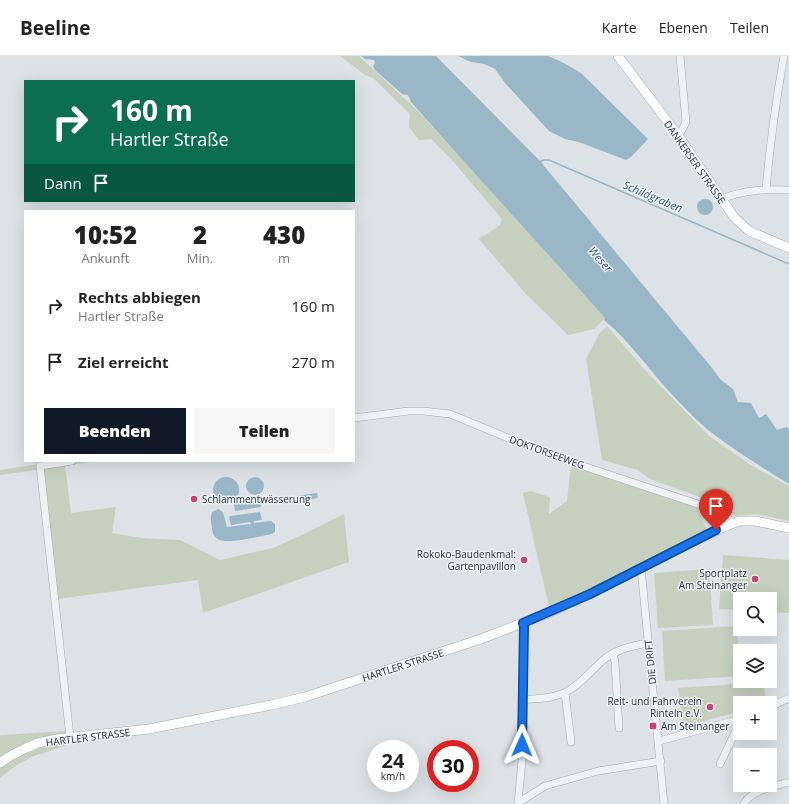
<!DOCTYPE html>
<html lang="de">
<meta charset="utf-8">
<style>
body{margin:0;font-family:"Open Sans",sans-serif;background:#f6f6f6;color:#222;height:100vh;display:flex;flex-direction:column;font-size:15px;white-space:nowrap}
*{box-sizing:border-box;margin:0}
p{font-size:13px;color:#767676}
.icon{flex:none;width:22px;height:22px;fill:none;stroke:currentColor;stroke-width:2;stroke-linecap:round;stroke-linejoin:round}
.map{position:relative;flex:1;overflow:hidden}
.side{position:absolute;left:24px;top:154px;width:331px;height:252px;display:flex;flex-direction:column;background:#fff;border-radius:0px;box-shadow:0 4px 16px #0002}
.side>*{flex:none}
.guide{position:absolute;left:24px;top:24px;width:331px;height:122px;border-radius:0px;box-shadow:0 4px 16px #0002;background:#0b6e4f;color:#fff;overflow:hidden}
.buttons{position:absolute;left:733px;top:536px;display:grid;gap:8px}
.buttons a{display:grid;place-items:center;width:44px;height:44px;border-radius:0px;background:#fff;box-shadow:0 4px 16px #0002;font-size:20px}
.speed{position:absolute;left:367px;top:684px;display:flex;gap:8px;font-size:20px;font-weight:700;text-align:center}
.speed>*{display:grid;place-content:center;width:52px;height:52px;border-radius:50%;background:#fff;box-shadow:0 4px 16px #0002;line-height:1}
.speed small{font-size:10px;font-weight:400}
.speed .limit{border:6px solid #d22;background:#fff;color:#111}
.pin{position:absolute;display:grid;place-items:center;width:34px;height:34px;color:#fff;margin:-41px -17px;border-radius:50% 50% 50% 0;rotate:-45deg;box-shadow:0 0 4px #0007}
.pin .icon{rotate:45deg}
.me{position:absolute;width:44px;margin:-22px;rotate:1deg;stroke-linejoin:round;filter:drop-shadow(0 0 3px #0008)}
.turn{display:flex;align-items:center;gap:14px;height:84px;padding:0 20px;font-size:18px}
.turn .icon{width:52px;height:52px;stroke-width:2.5}
.turn b{display:block;font-size:28px;line-height:34px}
.then{display:flex;align-items:center;height:38px;padding:0 20px;background:#0003;gap:8px;font-size:15px}
.eta{display:flex;justify-content:space-evenly;align-items:center;height:68px;text-align:center}
.eta b{font-size:24px;font-weight:800;line-height:28px}
.cta{display:flex;gap:8px;margin-top:auto;padding:8px 20px}
.cta a{flex:1;height:46px;border-radius:0px;background:#111827;color:#fff;font-size:16px;font-weight:800;line-height:46px;text-align:center}
.cta a+a{background:#f6f6f6;color:#222}
ul{padding:0;list-style:none}
li{display:flex;align-items:center;gap:12px;height:56px;padding:0 20px}
li div{flex:1}
li b{display:block;font-size:15px}
li em{font-style:normal}
header{display:flex;align-items:center;gap:24px;box-sizing:border-box;height:56px;padding:0 20px;background:#fff;border-bottom:1px solid #e0e0e0}
header strong{font-size:19px}
nav{display:flex;gap:22px;margin-inline-start:auto;font-size:14px}
.map>svg:first-child{display:block}
.green{fill:#c6d0be}
.water{fill:#99b7c6}
.lines{fill:none;stroke-linecap:round;stroke-linejoin:round}
.stream{stroke:#99b7c6;stroke-width:1.5}
.minor-casing{stroke:#a3aab0;stroke-width:8}
.major-casing{stroke:#9da9b1;stroke-width:10}
.minor{stroke:#eff2f5;stroke-width:7}
.major{stroke:#fff;stroke-width:9}
.route-casing{stroke:#114b97;stroke-width:10}
.route{stroke:#1a73e8;stroke-width:7}
.poi-dot{fill:#c84572;stroke:#ecf1f4;stroke-width:1.5}
.labels{text-anchor:middle;dominant-baseline:central;stroke-width:3;stroke-linejoin:round;paint-order:stroke}
.street-label{font-size:10px;fill:#27333c;stroke:#ecf1f4}
.poi-label{font-size:10px;fill:#27333c;stroke:#ecf1f4;text-anchor:end}
.water-label{font-size:11px;font-style:italic;fill:#33596e;stroke:#ecf1f4}
</style>
<header>
<strong>Beeline</strong>
<nav><a>Karte</a><a>Ebenen</a><a>Teilen</a></nav>
</header>
<div class="map">
<svg width="789" height="748" viewBox="0 0 789 748">
<rect width="100%" height="100%" fill="#dde2e6"/>
<path class="green" d="M340,0h19l60,56 186,206 -11,11 -26,6 -42,-41 -47,-55 21,-14 2,-6 -51,-60 -20,-20 -12,1 -10,-13 1,-13 -37,-36 -8,-3z
M607,270l38,44 64,66 45,31 35,19v35l-33,-7 -22,2 -12,-11 -72,-26 -12,-9 -36,-10 -16,-101 13,-25z
M58,405h38l-31,5 6,47 45,-6 -4,26 29,5 39,2 40,20 53,-12 29,-13 42,-21 5,48 -146,51 -5,-33 -141,19 -13,-123 -8,-6 -36,5v-5z
M571,408l44,17 82,26 10,23 -140,70 -18,7 -26,-114 7,-2 20,6 -1,17 18,-13z
M723,499l66,5v53l-19,-1v-13h-30v11l-21,-1z
M709,513l4,56 -55,3 -4,-55z
M737,570l3,50 -75,5 -3,-50z
M746,625h17l4,22h-27v8l-56,16 -6,-39 46,-3z
M67,675l1,14 -34,11 -19,10 -15,12v-43z"/>
<path class="water" d="M361,0h75l104,105 172,207 8,11 13,10 5,13 13,1 8,15 7,-4 11,16 10,-3 2,3v54c-26,-16 -52,-32 -77,-51 -12,-9 -23,-21 -33,-31 -26,-26 -46,-58 -75,-82l1,-2c-64,-72 -130,-143 -194,-216l-3,-7 -6,-1 -27,-24 -2,-4 2,-3 -1,-3 -9,-1z
M458,0h90l16,7 17,10 67,66 -17,18 -5,3 -47,-18 -14,-3 -16,-8 -44,-48 -10,-14 -11,-5 -13,-2z
M697 151a8 8 0 1 1 16 0a8 8 0 1 1-16 0Z
M246 430a9 9 0 1 1 18 0a9 9 0 1 1-18 0Z
M213 434a13 13 0 1 1 26 0a13 13 0 1 1-26 0Z
M317,437l1,5 -36,6 -1,-6z
M260,444l1,7 -26,4 -1,-7z
M218,453l5,3 4,15 24,-3 -1,-2 -19,3 -2,-7 1,-2 30,-4 2,8 -8,1v2l17,-2 4,3v8l-3,2c-11,2 -44,10 -52,6 -6,-2 -8,-7 -8,-13 -1,-4 -2,-10 0,-15z"/>
<g class="lines">
<path class="stream" d="M539,106l5,-2h5l240,104"/>
<defs>
<path id="minor" d="M677,78l4,-2 5,-10 -6,-66
M766,133c4,-45 10,-89 18,-133
M721,143c23,-9 43,-10 68,-9
M354,362l55,-7h14l27,3 63,26 58,22 151,50 5,4 4,8
M641,512l23,236
M613,598l2,8 4,66
M565,637l6,49
M524,644c13,-2 29,-1 42,-8 14,-7 23,-19 35,-30 12,-12 30,-16 47,-19
M770,651l19,-9
M70,681l-30,-271 32,-5
M659,685l81,-22
M720,708l20,-42
M518,747l27,-17 53,-15 63,-10
M518,748l4,-44 2,-133 -1,-4
M744,748c8,-15 30,-17 45,-22"/>
<path id="major" d="M618,0l59,78 57,83 15,14 40,17
M0,707l12,-8 14,-7 12,-5 19,-4 92,-10 122,-24 34,-8 176,-58 67,-26 42,-19 110,-56 31,-14 9,-3h15l34,7"/>
</defs>
<use href="#minor" class="minor-casing"/>
<use href="#major" class="major-casing"/>
<use href="#minor" class="minor"/>
<use href="#major" class="major"/>
</g>
<g class="lines">
<defs>
<path id="route" d="M522,689l2,-118 -1,-4 67,-29 126,-64"/>
</defs>
<use href="#route" class="route-casing"/>
<use href="#route" class="route"/>
</g>
<g class="poi-dot">
<circle cx="194" cy="443" r="4"/>
<circle cx="524" cy="504" r="4"/>
<circle cx="755" cy="523" r="4"/>
<circle cx="710" cy="651" r="4"/>
<rect x="649" y="666" width="8" height="8" rx="2"/>
</g>
<g class="labels">
<g class="street-label">
<text transform="translate(695 106) rotate(55)">DANKERSER STRASSE</text>
<text transform="translate(547 396) rotate(20)">DOKTORSEEWEG</text>
<text transform="translate(650 606) rotate(-96)">DIE DRIFT</text>
<text transform="translate(403 609) rotate(-18)">HARTLER STRASSE</text>
<text transform="translate(88 681) rotate(-7)">HARTLER STRASSE</text>
</g>
<g class="poi-label">
<text x="202" y="443" text-anchor="start">Schlammentwässerung</text>
<text x="516" y="498">Rokoko-Baudenkmal:<tspan x="516" dy="12">Gartenpavillon</tspan></text>
<text x="747" y="517">Sportplatz<tspan x="747" dy="12">Am Steinanger</tspan></text>
<text x="702" y="645">Reit- und Fahrverein<tspan x="702" dy="12">Rinteln e.V.</tspan></text>
<text x="661" y="670" text-anchor="start">Am Steinanger</text>
</g>
<g class="water-label">
<text transform="translate(653 140) rotate(23)">Schildgraben</text>
<text transform="translate(601 203) rotate(49)">Weser</text>
</g>
</g>
</svg>
<div class="buttons">
<a><svg class="icon" aria-label="search" viewBox="0 0 24 24"><circle cx="10" cy="10" r="6"/><path d="M15 15l6 6"/></svg></a>
<a><svg class="icon" aria-label="layers" viewBox="0 0 24 24"><path d="M12 4l9 5-9 5-9-5zM3 14l9 5 9-5"/></svg></a>
<a>+</a>
<a>−</a>
</div>
<div class="speed"><div>24<small>km/h</small></div><div class="limit">30</div></div>
<div class="pin" style="left:716px;top:474px;background:#d93025"><svg class="icon" aria-label="arrive" viewBox="0 0 24 24"><path d="M6 21V4h12l-3 4 3 4H6"/></svg></div>
<svg class="me" style="left:522px;top:689px" viewBox="-20 -20 40 40"><path d="M0-17L14 15 0 8-14 15z" fill="#1a73e8" stroke="#fff" stroke-width="4"/></svg>
<div class="guide">
<div class="turn"><svg class="icon" aria-label="right" viewBox="0 0 24 24"><path d="M7 20v-9h11M14 6l5 5-5 5"/></svg><div><b>160 m</b>Hartler Straße</div></div>
<div class="then">Dann<svg class="icon" aria-label="arrive" viewBox="0 0 24 24"><path d="M6 21V4h12l-3 4 3 4H6"/></svg></div>
</div>
<section class="side">
<div class="eta">
<div><b>10:52</b><p>Ankunft</p></div>
<div><b>2</b><p>Min.</p></div>
<div><b>430</b><p>m</p></div>
</div>
<ul>
<li><svg class="icon" aria-label="right" viewBox="0 0 24 24"><path d="M7 20v-9h11M14 6l5 5-5 5"/></svg><div><b>Rechts abbiegen</b><p>Hartler Straße</p></div><em>160 m</em></li>
<li><svg class="icon" aria-label="arrive" viewBox="0 0 24 24"><path d="M6 21V4h12l-3 4 3 4H6"/></svg><div><b>Ziel erreicht</b></div><em>270 m</em></li>
</ul>
<div class="cta"><a>Beenden</a><a>Teilen</a></div>
</section>
</div>
